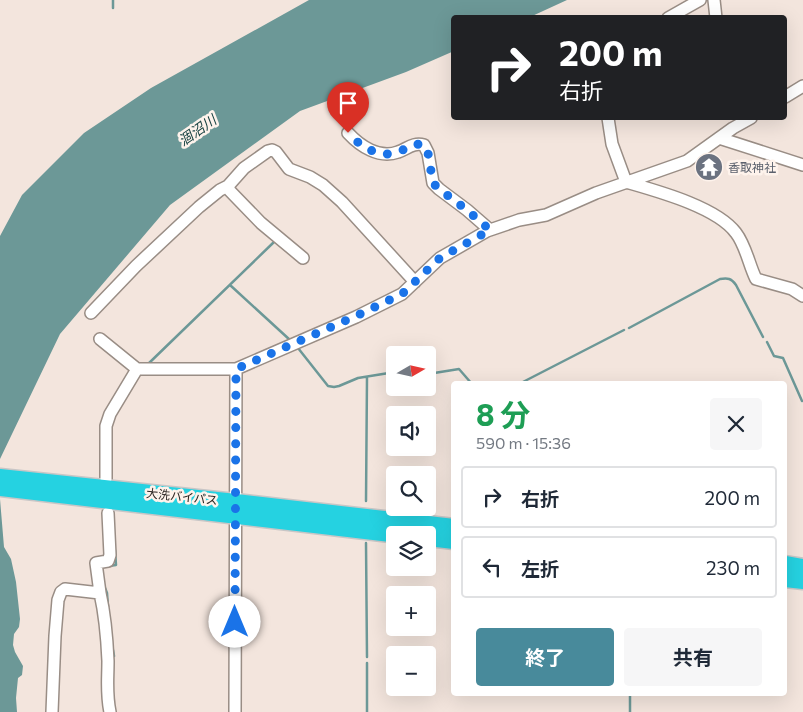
<!DOCTYPE html>
<html lang="ja">
<meta charset="utf-8">
<style>
body{margin:0;font-family:Commissioner,"Noto Sans JP",sans-serif;background:#f6f6f7;color:#1f2937;height:100vh;display:flex;flex-direction:column;font-size:19px;white-space:nowrap}
*{box-sizing:border-box;margin:0}
p{font-size:16px;color:#747a83}
.icon{flex:none;width:28px;height:28px;fill:none;stroke:currentColor;stroke-width:2;stroke-linecap:round;stroke-linejoin:round}
.map{position:relative;flex:1;overflow:hidden}
.details{position:absolute;left:451px;top:381px;width:336px;height:315px;display:flex;flex-direction:column;background:#fff;border-radius:5px;box-shadow:0 5px 20px #0002}
.details>*{flex:none}
.top-card{position:absolute;left:451px;top:15px;width:336px;height:105px;border-radius:5px;box-shadow:0 5px 20px #0002;background:#202124;color:#fff;overflow:hidden}
.needle{width:32px;rotate:81deg}
.controls{position:absolute;left:386px;top:346px;display:grid;gap:10px}
.controls a{display:grid;place-items:center;width:50px;height:50px;border-radius:5px;background:#fff;box-shadow:0 5px 20px #0002;font-size:25px}
.pin{position:absolute;display:grid;place-items:center;width:42px;height:42px;color:#fff;margin:-51px -21px;border-radius:50% 50% 50% 0;rotate:-45deg;box-shadow:0 0 5px #0007}
.pin .icon{rotate:45deg}
.me{position:absolute;width:55px;margin:-28px;rotate:0deg;stroke-linejoin:round;filter:drop-shadow(0 0 4px #0008)}
.turn{display:flex;align-items:center;gap:18px;height:105px;padding:0 25px;font-size:22px}
.turn .icon{width:65px;height:65px;stroke-width:2.5}
.turn b{display:block;font-size:35px;line-height:42px}
.round{display:grid;place-items:center;flex:none;width:52px;height:52px;border-radius:5px;background:#f6f6f7}
.summary{display:flex;align-items:center;justify-content:space-between;height:85px;padding:0 25px}
h1{font-size:30px;font-weight:700;line-height:38px;color:#1e9e55}
.primary-button{display:flex;gap:10px;margin-top:auto;padding:10px 25px}
.primary-button a{flex:1;height:58px;border-radius:5px;background:#488a9b;color:#fff;font-size:20px;font-weight:700;line-height:58px;text-align:center}
.primary-button a+a{background:#f6f6f7;color:#1f2937}
ul{padding:0;list-style:none}
li{display:flex;align-items:center;gap:15px;height:62px;margin:0 10px 8px;padding:0 15px;border:2px solid #e0e1e3;border-radius:5px}
li div{flex:1}
li b{display:block;font-size:19px}
li em{font-style:normal}
.map>svg:first-child{display:block}
.water{fill:#6c9897}
.lines{fill:none;stroke-linecap:round;stroke-linejoin:round}
.stream{stroke:#6c9897;stroke-width:2.5}
.minor-casing{stroke:#998d85;stroke-width:14}
.highway-casing{stroke:#c8c6c6;stroke-width:19}
.minor{stroke:#fff;stroke-width:11}
.highway{stroke:#25d2e1;stroke-width:16}
.route{stroke:#1a73e8;stroke-width:9;stroke-dasharray:0 16.2}
.labels{text-anchor:middle;dominant-baseline:central;stroke-width:5;stroke-linejoin:round;paint-order:stroke}
.worship-label{font-size:12px;fill:#5b616d;stroke:#fef3ec;text-anchor:start}
.street-label{font-size:12px;fill:#2a2522;stroke:#fef3ec}
.water-label{font-size:14px;font-style:italic;fill:#164141;stroke:#fef3ec}
</style>
<div class="map">
<svg width="803" height="712" viewBox="0 0 803 712">
<rect width="100%" height="100%" fill="#f3e5dd"/>
<path class="water" d="M309,0h258l-37,17 -76,1v33l-48,21 -106,39 -130,94 -110,129 -60,125v-223l22,-41 62,-62 67,-45z
M0,499l4,48 7,12 5,23 4,37 -1,8 -5,7 -1,11 2,7 8,14 -1,9 -4,3 -2,20 1,14h-17z"/>
<g class="lines">
<path class="stream" d="M113,8v-8
M230,285l60,55
M629,328l91,-49c8,-1 11,-1 16,6l27,52
M767,342l7,14 9,2 19,43
M298,348l30,38 6,1 5,-1 19,-8 37,-6
M147,365l127,-123
M428,374l31,-5 13,15
M519,384l105,-54
M366,501l1,-124
M366,543l1,114
M109,566l7,-1 -1,-15
M105,588l2,5 1,14
M113,650l1,6
M367,712v-49
M630,712v-18"/>
<defs>
<path id="minor" d="M714,0l2,18
M668,18l32,-18
M785,97l18,-11
M608,118l4,26 14,38c31,9 91,25 110,51 10,13 13,32 20,46l36,10 11,7
M348,133c12,13 31,26 50,19 9,-3 15,-10 26,-7l4,8 5,30 6,6 28,21 23,20
M719,138l84,27
M228,186l2,5 31,32 42,35
M91,313l45,-47 63,-59 21,-17 8,-4 16,-18 24,-17 4,-1 4,2 13,17 21,8 13,8 19,17 73,80
M100,339l37,30 -27,45 -4,12v53
M137,369h99l120,-52 46,-23 38,-36 47,-27 32,-11 27,-5 50,-22 91,-32 46,-33 18,-10
M100,593c5,22 7,45 8,68 0,19 -2,32 2,51
M52,712l3,-76 3,-36 3,-8 4,-3 35,4 -4,-30 12,-2 2,-6 -2,-42
M235,712l1,-343"/>
<path id="highway" d="M0,477l236,25 218,25
M0,488l399,47
M428,538l26,3
M785,564l18,3
M785,579l18,2"/>
</defs>
<use href="#minor" class="minor-casing"/>
<use href="#highway" class="highway-casing"/>
<use href="#minor" class="minor"/>
<use href="#highway" class="highway"/>
</g>
<g class="lines">
<path class="route" d="M235,622l1,-253 120,-53 46,-22 38,-36 50,-28 -23,-20 -28,-21 -6,-6 -5,-30 -4,-8c-11,-3 -17,4 -26,7 -19,7 -38,-6 -50,-19"/>
</g>
<defs>
<symbol id="temple-disc" viewBox="-11 -11 22 22"><circle r="9.5" fill="#6b7280" stroke="#fef3ec"/><path d="M0-6L5-2H3V0L6.5 2.5H4V6H1.5V3h-3V6H-4V2.5H-6.5L-3 0V-2H-5Z" fill="#fff"/></symbol>
</defs>
<g fill-rule="evenodd">
<use href="#temple-disc" x="693" y="151" width="32" height="32"/>
</g>
<g class="labels">
<g class="worship-label">
<text x="728" y="167">香取神社</text>
</g>
<g class="street-label">
<text transform="translate(182 496) rotate(6)">大洗バイパス</text>
</g>
<g class="water-label">
<text transform="translate(197 130) rotate(-35)">涸沼川</text>
</g>
</g>
</svg>
<div class="controls">
<a><svg class="needle" viewBox="-14 -14 28 28"><path d="M0-13l5 13h-10z" fill="#e53935"/><path d="M0 13l5-13h-10z" fill="#747a83"/></svg></a>
<a><svg class="icon" aria-label="sound" viewBox="0 0 24 24"><path d="M4 9h4l5-4v14l-5-4H4zM17 9q2 3 0 6"/></svg></a>
<a><svg class="icon" aria-label="search" viewBox="0 0 24 24"><circle cx="10" cy="10" r="6"/><path d="M15 15l6 6"/></svg></a>
<a><svg class="icon" aria-label="layers" viewBox="0 0 24 24"><path d="M12 4l9 5-9 5-9-5zM3 14l9 5 9-5"/></svg></a>
<a>+</a>
<a>−</a>
</div>
<div class="pin" style="left:348px;top:133px;background:#d93025"><svg class="icon" aria-label="arrive" viewBox="0 0 24 24"><path d="M6 21V4h12l-3 4 3 4H6"/></svg></div>
<svg class="me" style="left:235px;top:622px" viewBox="-20 -20 40 40"><circle r="19" fill="#fff"/><path d="M0-13L10 11 0 6-10 11z" fill="#1a73e8"/></svg>
<div class="top-card">
<div class="turn"><svg class="icon" aria-label="right" viewBox="0 0 24 24"><path d="M7 20v-9h11M14 6l5 5-5 5"/></svg><div><b>200 m</b>右折</div></div>
</div>
<section class="details">
<div class="summary"><div><h1>8 分</h1><p>590 m · 15:36</p></div><a class="round"><svg class="icon" aria-label="close" viewBox="0 0 24 24"><path d="M6 6l12 12M18 6L6 18"/></svg></a></div>
<ul>
<li><svg class="icon" aria-label="right" viewBox="0 0 24 24"><path d="M7 20v-9h11M14 6l5 5-5 5"/></svg><div><b>右折</b></div><em>200 m</em></li>
<li><svg class="icon" aria-label="left" viewBox="0 0 24 24"><path d="M17 20v-9H6M10 6l-5 5 5 5"/></svg><div><b>左折</b></div><em>230 m</em></li>
</ul>
<div class="primary-button"><a>終了</a><a>共有</a></div>
</section>
</div>
